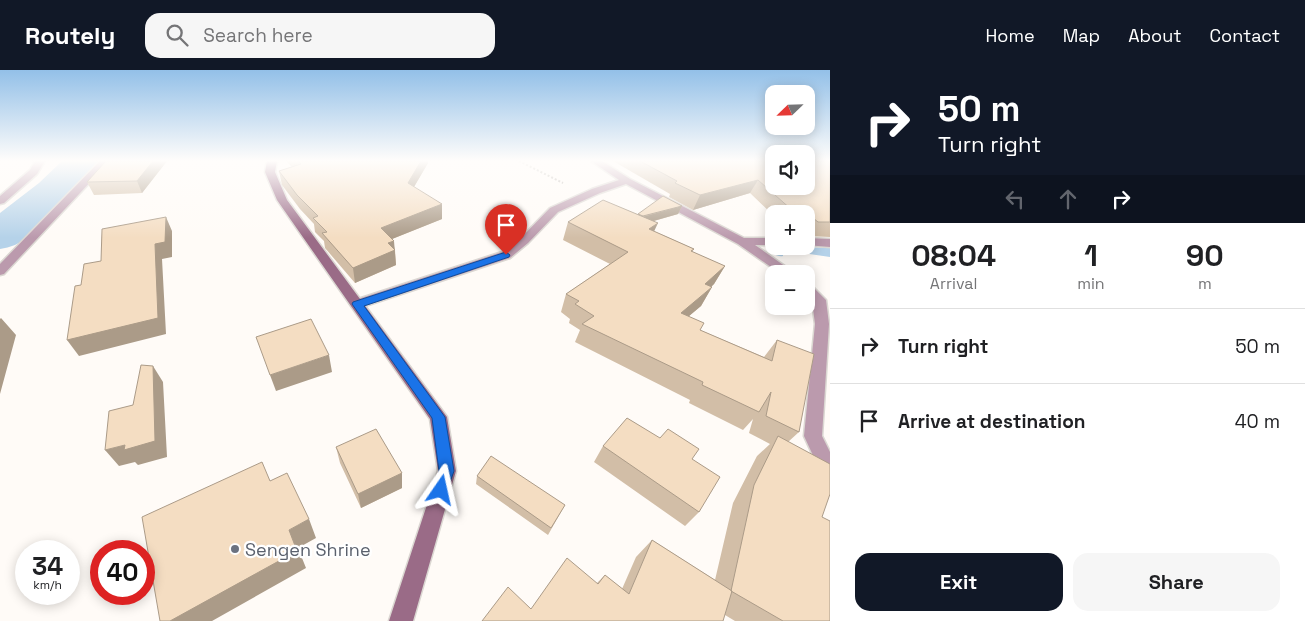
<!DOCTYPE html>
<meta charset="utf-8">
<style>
body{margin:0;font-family:"Space Grotesk",sans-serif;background:#f6f6f6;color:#202124;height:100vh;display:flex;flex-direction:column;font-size:19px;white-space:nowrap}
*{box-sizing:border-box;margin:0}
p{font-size:16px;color:#757577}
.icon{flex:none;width:28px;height:28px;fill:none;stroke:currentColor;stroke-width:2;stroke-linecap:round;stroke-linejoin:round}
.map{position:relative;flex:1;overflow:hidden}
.details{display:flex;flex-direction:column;background:#fff;width:475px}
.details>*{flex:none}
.guide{background:#111827;color:#fff;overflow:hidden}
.needle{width:32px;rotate:247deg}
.controls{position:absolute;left:765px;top:15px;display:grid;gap:10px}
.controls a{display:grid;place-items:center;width:50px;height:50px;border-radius:10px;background:#fff;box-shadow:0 2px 12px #0003;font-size:25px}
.speed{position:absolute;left:15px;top:470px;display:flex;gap:10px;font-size:25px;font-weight:700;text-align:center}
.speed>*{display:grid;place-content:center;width:65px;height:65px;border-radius:50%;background:#fff;box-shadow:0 2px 12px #0003;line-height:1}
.speed small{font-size:12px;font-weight:400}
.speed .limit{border:8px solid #d22;background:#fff;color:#111}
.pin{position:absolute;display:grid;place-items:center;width:42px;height:42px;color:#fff;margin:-51px -21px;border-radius:50% 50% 50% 0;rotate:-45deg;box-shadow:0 0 5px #0007}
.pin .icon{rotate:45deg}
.me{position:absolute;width:55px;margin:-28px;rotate:11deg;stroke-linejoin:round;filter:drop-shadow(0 0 4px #0008)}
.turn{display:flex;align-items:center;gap:18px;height:105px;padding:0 25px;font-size:22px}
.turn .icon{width:65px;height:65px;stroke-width:2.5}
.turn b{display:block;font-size:35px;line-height:42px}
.lanes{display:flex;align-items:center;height:48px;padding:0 25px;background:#0003;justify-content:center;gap:25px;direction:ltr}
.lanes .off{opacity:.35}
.eta{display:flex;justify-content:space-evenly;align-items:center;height:85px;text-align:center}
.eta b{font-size:30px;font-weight:700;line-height:35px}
.action{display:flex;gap:10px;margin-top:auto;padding:10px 25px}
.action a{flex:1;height:58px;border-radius:15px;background:#111827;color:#fff;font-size:20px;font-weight:700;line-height:58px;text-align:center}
.action a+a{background:#f6f6f6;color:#202124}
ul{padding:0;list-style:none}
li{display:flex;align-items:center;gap:15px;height:75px;padding:0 25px;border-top:1px solid #e0e0e0}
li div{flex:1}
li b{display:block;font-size:19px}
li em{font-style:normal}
header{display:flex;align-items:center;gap:30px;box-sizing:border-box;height:70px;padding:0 25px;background:#111827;color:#fff}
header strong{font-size:24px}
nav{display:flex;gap:28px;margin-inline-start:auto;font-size:18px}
.search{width:350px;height:45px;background:#f6f6f6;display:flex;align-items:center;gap:12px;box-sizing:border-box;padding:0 18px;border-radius:15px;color:#757577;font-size:19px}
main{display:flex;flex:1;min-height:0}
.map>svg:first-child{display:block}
.water{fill:#b5d2e9}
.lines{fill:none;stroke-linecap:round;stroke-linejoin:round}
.river{fill:#b5d2e9;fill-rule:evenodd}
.lane-casing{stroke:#dbd7d2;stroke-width:3}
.street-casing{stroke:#dbd7d2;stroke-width:3}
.secondary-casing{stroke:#dbd7d2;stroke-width:3}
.path{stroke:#b1aca7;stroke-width:2;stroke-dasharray:2 2;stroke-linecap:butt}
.lane{fill:#bb9aad;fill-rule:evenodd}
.street{fill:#bb9aad;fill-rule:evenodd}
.secondary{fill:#9a6b87;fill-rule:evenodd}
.wall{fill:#d2bea7}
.shaded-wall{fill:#ab9b88}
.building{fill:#f4ddc2;stroke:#ab9b88}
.route{fill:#1a73e8;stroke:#114b97}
.worship-dot{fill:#6b7280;stroke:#fff;stroke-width:2}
.labels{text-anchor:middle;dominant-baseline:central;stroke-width:4.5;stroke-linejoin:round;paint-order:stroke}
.near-worship-label{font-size:18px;fill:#5b616d;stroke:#fff;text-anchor:start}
</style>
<header>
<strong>Routely</strong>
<div class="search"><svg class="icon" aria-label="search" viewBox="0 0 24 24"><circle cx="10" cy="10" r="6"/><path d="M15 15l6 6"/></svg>Search here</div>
<nav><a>Home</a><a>Map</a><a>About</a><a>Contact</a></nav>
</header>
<main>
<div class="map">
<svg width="830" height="551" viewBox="0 0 830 551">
<rect width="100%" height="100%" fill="#fffbf7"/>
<path class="water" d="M774,176l56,2v9l-41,-6 -6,3v2c-6,1 -10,-2 -13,-7z"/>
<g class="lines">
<path class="river" d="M62,91h38c-6,16 -69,78 -85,84 -5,2 -10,3 -15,4v-36l39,-30z"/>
<defs>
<path id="lane" d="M35,91h10l-8,13 -33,29 -4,1v-8l30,-26z"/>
<path id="street" d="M100,91h10l-106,113 -4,1v-11z
M591,91h11l28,18 114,59h30v7h-19l41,29h-15l-43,-30 -112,-60 -26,9 -42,19 -30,31 -18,15 -148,49h-10l-2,-3 2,-3 150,-49 18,-13 30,-31 42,-19 27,-9z
M806,168l24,1v8l-24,-2z
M806,214l5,1 15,15 3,24 -7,112 8,16v28l-7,-3 -19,-41 11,-112 -3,-23 -6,-5z"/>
<path id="secondary" d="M267,91h10l-2,11 12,28 160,217 9,54 -43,150h-24l49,-150 -8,-52 -153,-219 -12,-28z"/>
</defs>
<use href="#lane" class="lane-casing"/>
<use href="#street" class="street-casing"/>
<use href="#secondary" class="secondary-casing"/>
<path class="path" d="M519,91l44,22"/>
<use href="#lane" class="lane"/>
<use href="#street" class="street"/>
<use href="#secondary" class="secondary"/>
</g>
<path class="wall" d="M167,91l-25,32 -48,2 -7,-13z
M286,91h142v2l-14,24 28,32 -50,20 3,11 1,15 -41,18 -30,-35 -1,-7 -9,-9 -1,-8 -14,-15 -18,-24 -3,-14 13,-4z
M613,91h217v76l-23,-1 -1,-1v-21h-32v2l-24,-23 -57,17 -24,-13 1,-3z
M682,136l-4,8 -24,7v10l40,18 -2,3 33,14 -11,18 -3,3h1l-11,19 -12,10 11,14 64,27 13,-17 22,92 -11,10 34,75 8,104h-95l-10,-6 -194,-6 66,-26 8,-8 17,14 14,-32 16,-17 63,40 18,-77 24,-47 13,-12 -21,-11 4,-14 -10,11 -54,-27 1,-3 -115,-58 5,-12 -11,-7 1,-4 -9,-7 5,-18 44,-30 -47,-24 5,-18 70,-8z
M603,376l89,13 7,53 -14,14 -91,-64z
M336,377l66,26v15l-41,20 -21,-45z
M477,406l88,29 -17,30 -72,-51z"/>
<path class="shaded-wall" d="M153,91h14l-25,32 -5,-12z
M421,91h7v2l-20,34v-14z
M758,110l-8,13 -57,17 7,-15z
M442,134v15l-60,24 -1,-15z
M682,136l-4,8 -46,13 3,-8z
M166,147l6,14v26l-10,2 4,75 -87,22 -12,-16 88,-96z
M658,153l-8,17 -1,-11z
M394,171l2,24 -41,18 -2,-15 35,-25z
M725,196l-11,18 -18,17 16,-14 -11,19 -31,26 11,-19 24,-29z
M1,248l15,17 -16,59v-75z
M329,285l3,17 -56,19 -6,-16z
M153,296l10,16 4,75 -29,8 -3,-3 -16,4 -14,-16 20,-5z
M402,403v15l-41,20 -3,-14z
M309,449l7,19 -18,10 8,20 -94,53h-42l119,-91z"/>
<path class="building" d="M106,91h47l-16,20 -50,1z
M298,91h123l-13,22 34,21 -61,24 13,13 -6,2 7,7 -42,18 -31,-35 5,-1 -14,-14 5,-2 -21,-21 -18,-24 22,-7z
M640,91h134v25h32v-25h24v61h-12l-15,-12h-11l-34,-30 -58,15 -25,-12 2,-2z
M663,126l19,10 -39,10 -5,-2z
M603,130l55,23 -9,6 45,20 -3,2 34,15 -20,18 7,3 -31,26 23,10 -4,7 72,31 5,-21 37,14 -15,78 -33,-16 5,-24 -12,20 -57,-27 1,-3 -121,-58 12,-8 -19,-12 4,-3 -13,-7 62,-42 -60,-30z
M166,147l-1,25 -10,2 3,74 -91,22 8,-54 6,-1 3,-21 17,-3 1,-32z
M311,249l18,36 -59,20 -14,-38z
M141,295l12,1 2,75 -31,9 1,-5 -20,5 4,-39 24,-6z
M627,348l33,20 8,-9 31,20 -7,10 28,18 -21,35 -96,-66z
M376,359l26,44 -44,21 -22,-47z
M778,366l52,28v30l-8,23 8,4v100h-47l-52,-30 23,-106z
M491,386l74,49 -14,23 -74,-52z
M262,392l8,19 17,-8 22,46 -20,11 8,21 -127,70h-10l-18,-104z
M652,470l80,51 -9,30h-241l26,-34 23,22 36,-51 31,26 7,-9 24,19z"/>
<linearGradient id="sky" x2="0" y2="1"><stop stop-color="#93c0e8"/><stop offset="0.54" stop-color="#fffdfb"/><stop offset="1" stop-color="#fffdfb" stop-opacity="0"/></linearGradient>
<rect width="830" height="168" fill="url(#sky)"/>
<path class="route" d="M506,182l4,3 -1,2 -145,49 81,111 9,54 -8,23 -5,2 -5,-2 -2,-4 5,-19 -7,-53 -80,-114 1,-2z"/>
<circle class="worship-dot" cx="235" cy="479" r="5"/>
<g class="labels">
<g class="near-worship-label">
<text x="245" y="479">Sengen Shrine</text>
</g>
</g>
</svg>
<div class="controls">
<a><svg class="needle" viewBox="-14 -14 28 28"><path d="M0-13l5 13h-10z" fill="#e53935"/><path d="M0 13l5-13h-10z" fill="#757577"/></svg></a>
<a><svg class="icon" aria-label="sound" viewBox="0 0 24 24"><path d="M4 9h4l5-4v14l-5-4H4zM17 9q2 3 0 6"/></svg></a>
<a>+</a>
<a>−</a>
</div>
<div class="speed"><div>34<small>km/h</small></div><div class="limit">40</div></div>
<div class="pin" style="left:506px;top:185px;background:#d93025"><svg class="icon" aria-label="arrive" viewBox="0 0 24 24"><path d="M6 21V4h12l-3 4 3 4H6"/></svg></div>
<svg class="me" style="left:441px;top:420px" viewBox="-20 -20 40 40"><path d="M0-17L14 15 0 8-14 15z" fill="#1a73e8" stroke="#fff" stroke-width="4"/></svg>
</div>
<section class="details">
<div class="guide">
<div class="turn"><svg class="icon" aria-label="right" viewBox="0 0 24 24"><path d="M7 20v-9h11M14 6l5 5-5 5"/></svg><div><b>50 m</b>Turn right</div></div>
<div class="lanes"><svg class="icon off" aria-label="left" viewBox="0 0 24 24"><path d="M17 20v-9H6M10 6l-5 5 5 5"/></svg><svg class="icon off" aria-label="ahead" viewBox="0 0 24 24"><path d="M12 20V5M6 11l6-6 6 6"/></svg><svg class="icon" aria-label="right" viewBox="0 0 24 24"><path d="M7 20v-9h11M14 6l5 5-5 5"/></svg></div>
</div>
<div class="eta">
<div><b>08:04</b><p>Arrival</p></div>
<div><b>1</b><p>min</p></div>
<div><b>90</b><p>m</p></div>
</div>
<ul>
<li><svg class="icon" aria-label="right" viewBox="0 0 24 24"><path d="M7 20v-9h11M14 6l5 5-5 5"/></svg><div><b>Turn right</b></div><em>50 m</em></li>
<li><svg class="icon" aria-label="arrive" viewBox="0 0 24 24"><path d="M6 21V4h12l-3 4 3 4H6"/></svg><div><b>Arrive at destination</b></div><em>40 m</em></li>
</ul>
<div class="action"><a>Exit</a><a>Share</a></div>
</section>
</main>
